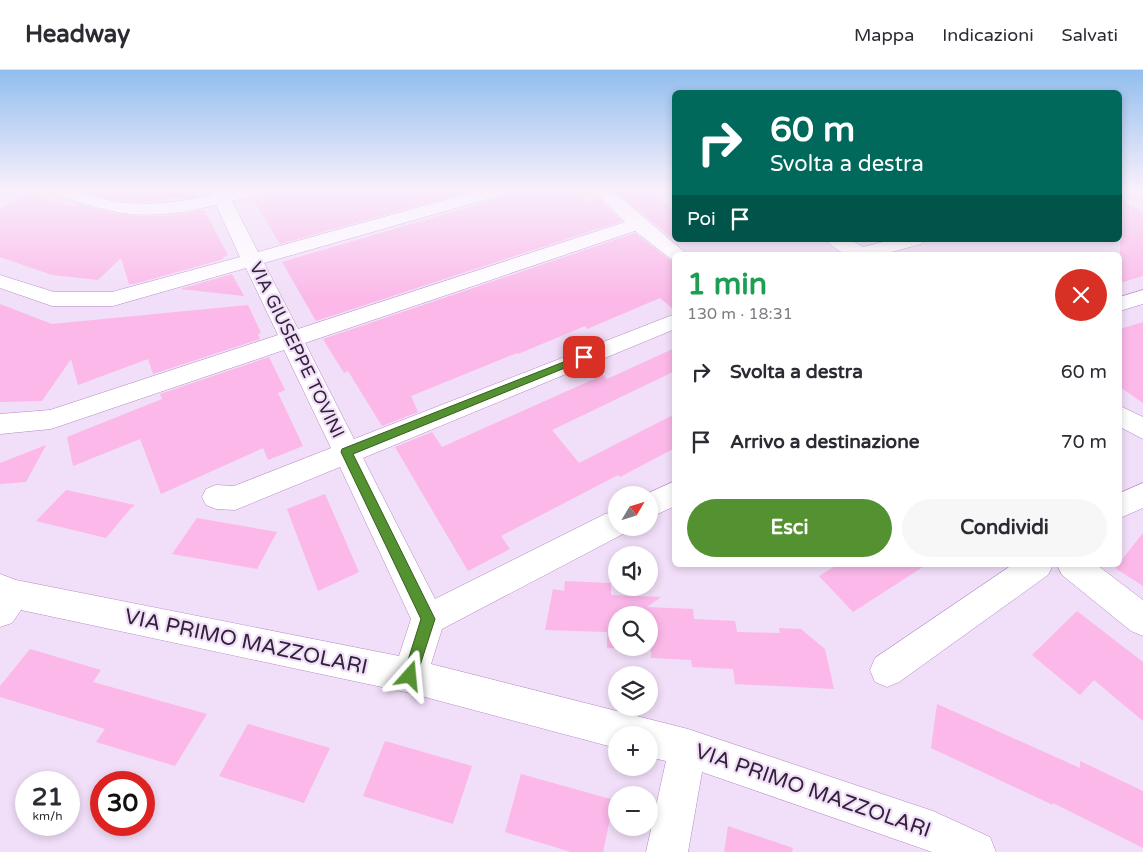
<!DOCTYPE html>
<html lang="it">
<meta charset="utf-8">
<style>
body{margin:0;font-family:"Varela Round",sans-serif;background:#f7f7f7;color:#2b2b33;height:100vh;display:flex;flex-direction:column;font-size:19px;white-space:nowrap}
*{box-sizing:border-box;margin:0}
p{font-size:16px;color:#7c7c81}
.icon{flex:none;width:28px;height:28px;fill:none;stroke:currentColor;stroke-width:2;stroke-linecap:round;stroke-linejoin:round}
.map{position:relative;flex:1;overflow:hidden}
.drawer{position:absolute;left:672px;top:182px;width:450px;height:315px;display:flex;flex-direction:column;background:#fff;border-radius:8px;box-shadow:0 2px 8px #0003}
.drawer>*{flex:none}
.guide{position:absolute;left:672px;top:20px;width:450px;height:152px;border-radius:8px;box-shadow:0 2px 8px #0003;background:#00695c;color:#fff;overflow:hidden}
.needle{width:32px;rotate:52deg}
.buttons{position:absolute;left:608px;top:416px;display:grid;gap:10px}
.buttons a{display:grid;place-items:center;width:50px;height:50px;border-radius:50%;background:#fff;box-shadow:0 2px 8px #0003;font-size:25px}
.speed{position:absolute;left:15px;top:701px;display:flex;gap:10px;font-size:25px;font-weight:700;text-align:center}
.speed>*{display:grid;place-content:center;width:65px;height:65px;border-radius:50%;background:#fff;box-shadow:0 2px 8px #0003;line-height:1}
.speed small{font-size:12px;font-weight:400}
.speed .limit{border:8px solid #d22;background:#fff;color:#111}
.pin{position:absolute;display:grid;place-items:center;width:42px;height:42px;color:#fff;margin:-21px;border-radius:10px;box-shadow:0 2px 8px #0006}
.me{position:absolute;width:55px;margin:-28px;rotate:18deg;stroke-linejoin:round;filter:drop-shadow(0 0 4px #0008)}
.turn{display:flex;align-items:center;gap:18px;height:105px;padding:0 15px;font-size:22px}
.turn .icon{width:65px;height:65px;stroke-width:2.5}
.turn b{display:block;font-size:35px;line-height:42px}
.then{display:flex;align-items:center;height:48px;padding:0 15px;background:#0003;gap:10px;font-size:19px}
.round{display:grid;place-items:center;flex:none;width:52px;height:52px;border-radius:26px;background:#f7f7f7}
.overview{display:flex;align-items:center;justify-content:space-between;height:85px;padding:0 15px}
h1{font-size:30px;font-weight:700;line-height:38px;color:#1e9e55}
.action{display:flex;gap:10px;margin-top:auto;padding:10px 15px}
.action a{flex:1;height:58px;border-radius:30px;background:#539131;color:#fff;font-size:20px;font-weight:700;line-height:58px;text-align:center}
.action a+a{background:#f7f7f7;color:#2b2b33}
ul{padding:0;list-style:none}
li{display:flex;align-items:center;gap:15px;height:70px;padding:0 15px}
li div{flex:1}
li b{display:block;font-size:19px}
li em{font-style:normal}
header{display:flex;align-items:center;gap:30px;box-sizing:border-box;height:70px;padding:0 25px;background:#fff;border-bottom:1px solid #e1e1e2}
header strong{font-size:24px}
nav{display:flex;gap:28px;margin-inline-start:auto;font-size:18px}
.map>svg:first-child{display:block}
.building{fill:#fbb8e9;fill-rule:evenodd}
.lines{fill:none;stroke-linecap:round;stroke-linejoin:round}
.street-casing{stroke:#b489c5;stroke-width:1}
.street{fill:#fff;fill-rule:evenodd}
.route{fill:#539131;stroke:#365e20}
.labels{text-anchor:middle;dominant-baseline:central;stroke-width:4.5;stroke-linejoin:round;paint-order:stroke}
.street-label{font-size:18px;fill:#322139;stroke:#f1def8}
.near-street-label{font-size:21px;fill:#322139;stroke:#f1def8}
</style>
<header>
<strong>Headway</strong>
<nav><a>Mappa</a><a>Indicazioni</a><a>Salvati</a></nav>
</header>
<div class="map">
<svg width="1143" height="782" viewBox="0 0 1143 782">
<rect width="100%" height="100%" fill="#f1def8"/>
<path class="building" d="M104,120h89l4,6 -55,6 -24,-2 -23,-6z
M297,120h177l-194,54 -27,-45z
M510,120h62l15,12 11,-4 24,23 -306,100 -34,-59 224,-66z
M626,120h21l28,21v30l-58,-49z
M29,124l43,13 6,-3 34,9 26,3h26l40,-6 24,45 -5,2 1,2 -90,25h-5l-8,-26 -23,22 -46,-5 -52,-18v-48z
M1120,129l23,13v64l-23,7z
M635,163l35,27 5,2v49l-15,-13 -73,31 -2,-3 -67,28 -1,-1 -106,43 7,16 -36,14 -34,-55 -4,2 -21,-34z
M232,204l12,22 -64,-7z
M0,234l52,20 196,-19 13,28 -3,1 2,5 -107,35 -5,-15 -70,26 -7,-26 -29,42 -42,1z
M1143,252v81l-23,-16v-58z
M675,278v23l-123,59 27,33 96,-49v34l-55,29 -2,-2 -117,61 9,13 -42,22 -73,-124 37,-15 10,15 161,-72 4,4z
M269,287l16,33 -7,3 25,53 -35,14 -5,-12 -102,46 -21,-55 -67,27 -6,-29 95,-38 -2,-5z
M46,375l-20,37 -26,2v-21z
M66,420l69,15 -4,3 -25,30 -70,-17z
M325,424l34,78 -41,19 -31,-82z
M197,448l80,14 -20,37 -85,-15z
M1143,463v53l-28,-18 5,-3v-3z
M837,495h89l-73,47 -34,-36z
M565,511l46,2v12l50,2 -14,10 46,2 1,10 41,2 2,11 43,1 -1,-5 22,1 24,20 9,40 -99,-5 -2,-15 -41,-2 -1,-7 -40,-2v-8l-44,-2v-16l-62,-2 8,-41 11,2zM616,545h33v33h-33z
M1077,541l66,51v59l-49,-41 -14,15 -48,-40z
M30,579l71,21 -8,12 114,32 -32,52 -79,-24 9,-13 -105,-32v-11z
M937,634l143,64v-7l63,30v57l-90,-45v2l-122,-57z
M248,654l82,24 -26,55 -85,-27z
M385,671l87,25 -19,58 -90,-28z
M521,704l93,26 -11,52h-32l-66,-20z
M728,756l65,22 -1,4h-68z"/>
<g class="lines">
<defs>
<path id="street" d="M50,120c29,-3 42,8 68,12 32,4 63,0 93,-7l-2,-5h55l-3,4 -29,7 26,51 222,-62h28l-3,4 -241,69 34,66 327,-107 -32,-32h19l76,65h-13v5l-4,-1 -36,-28 -330,112 49,96 321,-125v15l-312,129 72,141 170,-85 11,-3v17h13l-2,4 -185,97 -11,35 257,65 245,82 57,26 6,15h-64l-230,-80 -14,80h-42l20,-91 -17,-4v-22h-33v13l-206,-55 -389,-83 -9,13 -12,4v-53l16,6 383,76 12,-37 -71,-152 -105,43 -19,-1 -10,-4 -4,-8 4,-8 10,-4 18,1 97,-38 -47,-98 -233,79 -51,5v-20l50,-4 228,-75 -32,-67 -133,38h-61l-52,-18v-13l54,17h58l128,-35 -24,-52c-34,8 -69,14 -104,6 -20,-4 -39,-11 -59,-17z
M1129,120h14v7l-11,-3z
M827,170h24l12,7 28,-7h33l-3,4c-27,7 -74,25 -94,-4z
M1143,220v14l-23,7v-14z
M1120,336l23,11v22l-23,-12z
M675,411v25l-26,12v-23h-5z
M1143,413v25l-23,10v-25z
M1012,495h41l-5,10 -149,107 -12,5 -12,-5 -5,-12 5,-12z
M1057,495h40l46,35v36l-12,-5 -69,-56z"/>
</defs>
<use href="#street" class="street-casing"/>
<use href="#street" class="street"/>
</g>
<linearGradient id="sky" x2="0" y2="1"><stop stop-color="#91beee"/><stop offset="0.52" stop-color="#f9f0fc"/><stop offset="1" stop-color="#f9f0fc" stop-opacity="0"/></linearGradient>
<rect width="1143" height="229" fill="url(#sky)"/>
<path class="route" d="M584,284l5,3 -2,2 -234,95 82,165 -20,62 -5,2 -5,-2 -2,-5 18,-57 -80,-167 1,-3z"/>
<g class="labels">
<g class="street-label">
<text transform="translate(297 280) rotate(64)">VIA GIUSEPPE TOVINI</text>
</g>
<g class="near-street-label">
<text transform="translate(246 572) rotate(12)">VIA PRIMO MAZZOLARI</text>
<text transform="translate(813 721) rotate(19)">VIA PRIMO MAZZOLARI</text>
</g>
</g>
</svg>
<div class="buttons">
<a><svg class="needle" viewBox="-14 -14 28 28"><path d="M0-13l5 13h-10z" fill="#e53935"/><path d="M0 13l5-13h-10z" fill="#7c7c81"/></svg></a>
<a><svg class="icon" aria-label="sound" viewBox="0 0 24 24"><path d="M4 9h4l5-4v14l-5-4H4zM17 9q2 3 0 6"/></svg></a>
<a><svg class="icon" aria-label="search" viewBox="0 0 24 24"><circle cx="10" cy="10" r="6"/><path d="M15 15l6 6"/></svg></a>
<a><svg class="icon" aria-label="layers" viewBox="0 0 24 24"><path d="M12 4l9 5-9 5-9-5zM3 14l9 5 9-5"/></svg></a>
<a>+</a>
<a>−</a>
</div>
<div class="speed"><div>21<small>km/h</small></div><div class="limit">30</div></div>
<div class="pin" style="left:584px;top:287px;background:#d93025"><svg class="icon" aria-label="arrive" viewBox="0 0 24 24"><path d="M6 21V4h12l-3 4 3 4H6"/></svg></div>
<svg class="me" style="left:410px;top:606px" viewBox="-20 -20 40 40"><path d="M0-17L14 15 0 8-14 15z" fill="#539131" stroke="#fff" stroke-width="4"/></svg>
<div class="guide">
<div class="turn"><svg class="icon" aria-label="right" viewBox="0 0 24 24"><path d="M7 20v-9h11M14 6l5 5-5 5"/></svg><div><b>60 m</b>Svolta a destra</div></div>
<div class="then">Poi<svg class="icon" aria-label="arrive" viewBox="0 0 24 24"><path d="M6 21V4h12l-3 4 3 4H6"/></svg></div>
</div>
<section class="drawer">
<div class="overview"><div><h1>1 min</h1><p>130 m · 18:31</p></div><a class="round" style="background:#d93025;color:#fff"><svg class="icon" aria-label="close" viewBox="0 0 24 24"><path d="M6 6l12 12M18 6L6 18"/></svg></a></div>
<ul>
<li><svg class="icon" aria-label="right" viewBox="0 0 24 24"><path d="M7 20v-9h11M14 6l5 5-5 5"/></svg><div><b>Svolta a destra</b></div><em>60 m</em></li>
<li><svg class="icon" aria-label="arrive" viewBox="0 0 24 24"><path d="M6 21V4h12l-3 4 3 4H6"/></svg><div><b>Arrivo a destinazione</b></div><em>70 m</em></li>
</ul>
<div class="action"><a>Esci</a><a>Condividi</a></div>
</section>
</div>
